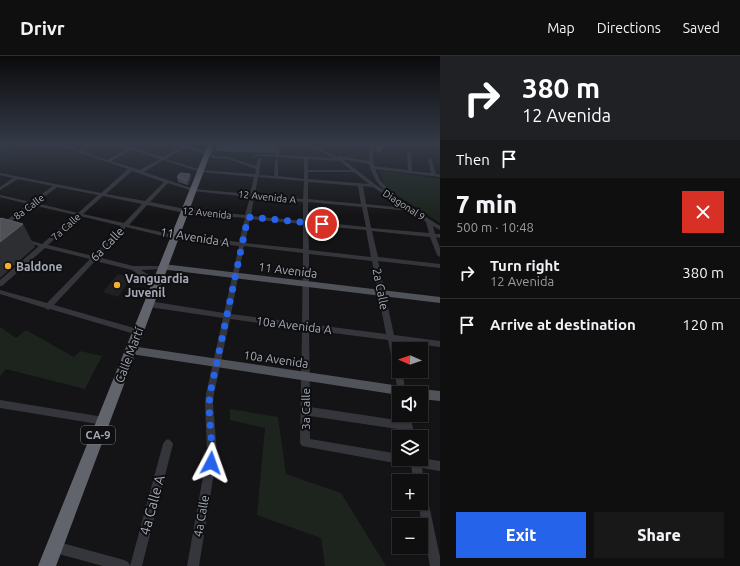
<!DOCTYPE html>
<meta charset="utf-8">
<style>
body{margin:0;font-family:Ubuntu,sans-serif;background:#181819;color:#f1f3f6;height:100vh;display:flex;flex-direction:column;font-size:15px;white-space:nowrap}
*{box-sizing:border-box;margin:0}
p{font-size:13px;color:#9b9c9f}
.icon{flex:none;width:22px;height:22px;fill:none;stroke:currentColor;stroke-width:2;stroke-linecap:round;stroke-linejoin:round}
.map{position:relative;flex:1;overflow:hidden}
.details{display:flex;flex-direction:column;background:#0f0f10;width:300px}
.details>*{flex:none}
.hud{background:#202124;color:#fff;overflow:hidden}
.needle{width:26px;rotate:272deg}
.buttons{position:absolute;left:392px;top:286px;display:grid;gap:8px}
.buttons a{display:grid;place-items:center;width:36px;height:36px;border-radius:0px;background:#0f0f10;box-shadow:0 1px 3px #0004,0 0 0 1px #2f2f30;font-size:20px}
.pin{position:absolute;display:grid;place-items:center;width:34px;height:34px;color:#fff;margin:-17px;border:2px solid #fff;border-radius:50%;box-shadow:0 1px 4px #0007}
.me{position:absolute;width:44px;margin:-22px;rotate:4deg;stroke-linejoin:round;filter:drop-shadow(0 0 3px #0008)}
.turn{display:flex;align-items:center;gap:14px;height:84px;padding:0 16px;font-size:18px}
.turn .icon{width:52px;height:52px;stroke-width:2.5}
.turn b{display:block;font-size:28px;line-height:34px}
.then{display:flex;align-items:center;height:38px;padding:0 16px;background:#0003;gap:8px;font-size:15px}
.round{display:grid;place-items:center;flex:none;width:42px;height:42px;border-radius:0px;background:#181819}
.overview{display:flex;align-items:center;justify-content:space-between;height:68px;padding:0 16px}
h1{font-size:24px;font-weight:800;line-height:30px}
.button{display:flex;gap:8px;margin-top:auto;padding:8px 16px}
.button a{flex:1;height:46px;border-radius:0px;background:#2563eb;color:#fff;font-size:16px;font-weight:800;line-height:46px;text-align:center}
.button a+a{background:#181819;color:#f1f3f6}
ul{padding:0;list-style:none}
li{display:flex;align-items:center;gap:12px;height:52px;padding:0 16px;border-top:1px solid #2f2f30}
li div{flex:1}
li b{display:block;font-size:15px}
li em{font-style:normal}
header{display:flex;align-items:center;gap:24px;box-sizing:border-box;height:56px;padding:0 20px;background:#0f0f10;border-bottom:1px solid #2f2f30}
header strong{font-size:19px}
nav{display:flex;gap:22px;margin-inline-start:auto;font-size:14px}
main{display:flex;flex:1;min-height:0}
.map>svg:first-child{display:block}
.built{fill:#202023}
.green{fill:#1c241d}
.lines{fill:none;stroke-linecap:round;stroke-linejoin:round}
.minor{fill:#35363b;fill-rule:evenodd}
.major{fill:#51535a;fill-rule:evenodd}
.highway{fill:#61646c;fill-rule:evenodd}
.wall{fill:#45474b}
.shaded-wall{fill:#2d2e31}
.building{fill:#505157;stroke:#5d5f66}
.route{stroke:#2563eb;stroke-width:7;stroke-dasharray:0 12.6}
.poi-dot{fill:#f5ad2d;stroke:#0f0f11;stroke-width:1.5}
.labels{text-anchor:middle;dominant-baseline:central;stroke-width:4;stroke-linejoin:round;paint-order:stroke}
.far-street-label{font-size:10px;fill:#a5abb6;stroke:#0f0f11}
.shield{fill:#0f0f11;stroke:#787c84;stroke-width:1}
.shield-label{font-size:11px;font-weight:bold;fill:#a5abb6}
.street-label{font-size:12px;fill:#a5abb6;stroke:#0f0f11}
.poi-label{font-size:12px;font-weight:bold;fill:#a5abb6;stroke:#0f0f11;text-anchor:start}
.near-street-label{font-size:14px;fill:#a5abb6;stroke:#0f0f11}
</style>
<header>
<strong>Drivr</strong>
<nav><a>Map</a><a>Directions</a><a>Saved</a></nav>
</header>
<main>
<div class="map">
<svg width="440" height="510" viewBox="0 0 440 510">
<rect width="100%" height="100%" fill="#141416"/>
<path class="built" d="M118,218l13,4 -13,19 -15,-5z"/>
<path class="green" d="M0,88h6l1,4 13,6 -20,9z
M379,114l61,9v44l-55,-36z
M0,271l16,11 10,-8 48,27 6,-6 22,5 -17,33 -79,-20 -6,7z
M230,353l48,8 8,57 55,19 45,73h-61l-4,-28 -64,-23 8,-87 -35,-8z"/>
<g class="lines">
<path class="minor" d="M55,88h7l16,6 11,-6h6l-14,7 26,9 21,-11 -14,-5h7l42,13 18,-10 -7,-3h7l31,9 2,3 14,1 28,9 2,-7 3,-1 -2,17 15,1 1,-16 3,-1v17l26,3v-20l-45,-3 -5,2 -2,-1 6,-3 17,1 1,-11h4l-1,11 55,3 -29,-14h6l26,13 2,-1 30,5 1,-17h4l-1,13 1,9 34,4 -1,-17 2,-1 2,1 1,18 19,2 -3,-14 3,-1 5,16 4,1v2l-65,-8 5,11 9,10 -2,1c-10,-5 -15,-17 -18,-27l-27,-5 34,26 64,41v4l-7,-4 2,8h5v4l-4,-1 4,11v9l-3,-2 -7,-18 -58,-6 6,26 62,7v4l-62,-7 16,74 46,6v6l-45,-6 4,18v12h3l4,22h-7v3l-11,-56 -79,-10 1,77 93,14 -1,-6h8l5,22h-10l-1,-7 -94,-14v23l89,15v5h22v-1l19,3v10l-18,-3 2,13 -1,4h-2v-4h-7l-3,-15 -109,-20 -2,-3 2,-114 -72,-10 -16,75 -1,9 4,51 -18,112h-12l20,-112 -2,-51 1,-9 17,-76 -74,-11 -3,-3 3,-3 75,12 15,-67 -64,-7 -49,-12 -28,30 35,9h32l1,1 -1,1 -2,1 -22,1 18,12 1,2 -1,2h-4l-23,-16 -37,-9 -41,44 87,25 1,2 -1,2 -3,1 -88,-26 -2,1 -3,-2 -45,-14v-4l47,13 43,-44 -45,-11 -43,38h-2v-6l39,-34 -16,-4v-2l2,-1 17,5 33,-29 -42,-10 -33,25v-5l28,-21 -28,-7v-2l31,7 22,-16 -35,-7 -18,11v-3l13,-9 -13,-3v-2l101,20 27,-24zM185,92l25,7 2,3 16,1 28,10 -1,5 -54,-4 -35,-11zM132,94l28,9 -20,11 -29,-9zM308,103l32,2 11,9h-43zM163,104l38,12 53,5 -4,17 -56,-5 -50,-17zM132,115l32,11 -19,19 -39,-7zM308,116h46l15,12 -61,-5zM258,121l46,4 -1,18 -48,-5zM308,126l50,4 3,18 -53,-5zM168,127l25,8 57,6 -5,18 -60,-6 -35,-7zM363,130l10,1 32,21 -39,-4zM57,131l41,8 -20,18 -42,-10zM103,140l39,8 -18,19 -41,-9zM254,141l49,5v19l-52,-5zM308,146l54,5 4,20 -58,-6zM147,149l38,8 60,5 -6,24 -64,-7 -46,-10zM367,151l43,4 16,11 3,11 -58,-5zM80,160l41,10 -28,30 -45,-11zM250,163l53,5v25l-58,-6zM308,169l58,5 5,27 -62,-7zM244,190l59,7 -1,70 -71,-9zM309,198l63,7 14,73 -77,-10z
M420,88l20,2v2l-18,-3z
M0,344l104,17 3,1 2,3 -2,3 -3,1 -104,-17z
M168,383l3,2 2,3 -31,122h-12l33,-122 2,-3z
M421,430l4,1 1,4 14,66v9h-10l-12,-63h3z
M55,485l69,19 4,2 2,4h-27l-48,-13 -4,-2 -2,-4 2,-4z"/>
<path class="major" d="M163,208l277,33v6l-280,-34 -1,-2z
M131,290l289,43 20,2v10l-19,-2v-6h-22v2l-268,-41 -4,-1 -1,-3 1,-3z"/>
<path class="highway" d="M208,88h6l-158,422h-18z"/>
</g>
<path class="wall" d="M275,88l-1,9 -58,-2v-5z
M376,88h7v4l-2,4 -6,-1z
M190,118l1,5 -3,6 -10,-3 -1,-5z"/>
<path class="shaded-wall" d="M190,118l1,5 -3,6 -1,-4z
M23,168l12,23 -35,31v-36z"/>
<path class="building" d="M217,88h58l-1,4 -58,-2z
M377,88h6v4l-6,-1z
M180,117l10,1 -3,7 -10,-4z
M1,162l22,6 -23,18v-23z"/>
<linearGradient id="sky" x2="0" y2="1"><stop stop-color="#0b0b0c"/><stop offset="0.55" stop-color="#343a47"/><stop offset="1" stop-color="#343a47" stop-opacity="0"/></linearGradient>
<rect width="440" height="160" fill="url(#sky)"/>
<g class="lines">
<path class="route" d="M211,407c3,-23 -4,-46 -1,-69l38,-177 74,7"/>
</g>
<g class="poi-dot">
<circle cx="8" cy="210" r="4"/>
<circle cx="117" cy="229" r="4"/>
</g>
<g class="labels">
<g class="far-street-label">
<text transform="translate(267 141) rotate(6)">12 Avenida A</text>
<text transform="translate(404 149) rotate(33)">Diagonal 9</text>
<text transform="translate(29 151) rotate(-37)">8a Calle</text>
<text transform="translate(207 157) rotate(6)">12 Avenida</text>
<text transform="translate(66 171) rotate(-42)">7a Calle</text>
</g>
<rect class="shield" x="81" y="370" width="34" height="18" rx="3"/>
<g class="shield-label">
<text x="98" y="379">CA-9</text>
</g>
<g class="street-label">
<text transform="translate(195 181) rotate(9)">11 Avenida A</text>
<text transform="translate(107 188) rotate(-46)">6a Calle</text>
<text transform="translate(288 214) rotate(7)">11 Avenida</text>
<text transform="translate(381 233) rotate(79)">2a Calle</text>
<text transform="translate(294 269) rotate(7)">10a Avenida A</text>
<text transform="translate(129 299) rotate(-69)">Calle Martí</text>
<text transform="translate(276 303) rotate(8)">10a Avenida</text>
<text transform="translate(305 353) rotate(-90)">3a Calle</text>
<text transform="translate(201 460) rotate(-80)">4a Calle</text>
</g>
<g class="poi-label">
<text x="16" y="210">Baldone</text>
<text x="125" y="222">Vanguardia<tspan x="125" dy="14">Juvenil</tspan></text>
</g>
<g class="near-street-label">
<text transform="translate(152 449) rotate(-75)">4a Calle A</text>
</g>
</g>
</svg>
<div class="buttons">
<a><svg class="needle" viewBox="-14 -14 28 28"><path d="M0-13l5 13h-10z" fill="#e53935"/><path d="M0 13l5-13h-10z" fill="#9b9c9f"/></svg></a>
<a><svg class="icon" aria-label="sound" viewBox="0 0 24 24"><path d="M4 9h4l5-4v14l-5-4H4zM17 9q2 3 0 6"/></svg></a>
<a><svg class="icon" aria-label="layers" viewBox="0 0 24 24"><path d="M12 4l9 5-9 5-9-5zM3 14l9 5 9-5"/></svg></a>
<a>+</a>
<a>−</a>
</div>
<div class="pin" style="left:322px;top:168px;background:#d93025"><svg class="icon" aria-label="arrive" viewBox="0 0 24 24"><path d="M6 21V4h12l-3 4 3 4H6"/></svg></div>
<svg class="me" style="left:211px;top:407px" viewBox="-20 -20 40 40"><path d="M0-17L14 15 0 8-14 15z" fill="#2563eb" stroke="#fff" stroke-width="4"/></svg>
</div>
<section class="details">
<div class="hud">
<div class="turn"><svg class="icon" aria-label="right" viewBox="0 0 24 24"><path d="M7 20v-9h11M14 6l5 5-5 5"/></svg><div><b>380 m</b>12 Avenida</div></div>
<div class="then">Then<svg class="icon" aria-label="arrive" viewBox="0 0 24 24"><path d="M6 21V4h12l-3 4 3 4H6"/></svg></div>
</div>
<div class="overview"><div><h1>7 min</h1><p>500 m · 10:48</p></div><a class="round" style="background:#d93025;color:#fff"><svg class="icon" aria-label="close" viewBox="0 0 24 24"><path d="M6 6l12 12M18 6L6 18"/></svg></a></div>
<ul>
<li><svg class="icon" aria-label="right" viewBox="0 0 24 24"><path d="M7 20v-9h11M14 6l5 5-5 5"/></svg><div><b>Turn right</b><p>12 Avenida</p></div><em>380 m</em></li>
<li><svg class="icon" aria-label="arrive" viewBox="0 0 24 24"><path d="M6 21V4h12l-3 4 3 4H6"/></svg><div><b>Arrive at destination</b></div><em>120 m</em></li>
</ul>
<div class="button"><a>Exit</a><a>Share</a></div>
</section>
</main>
